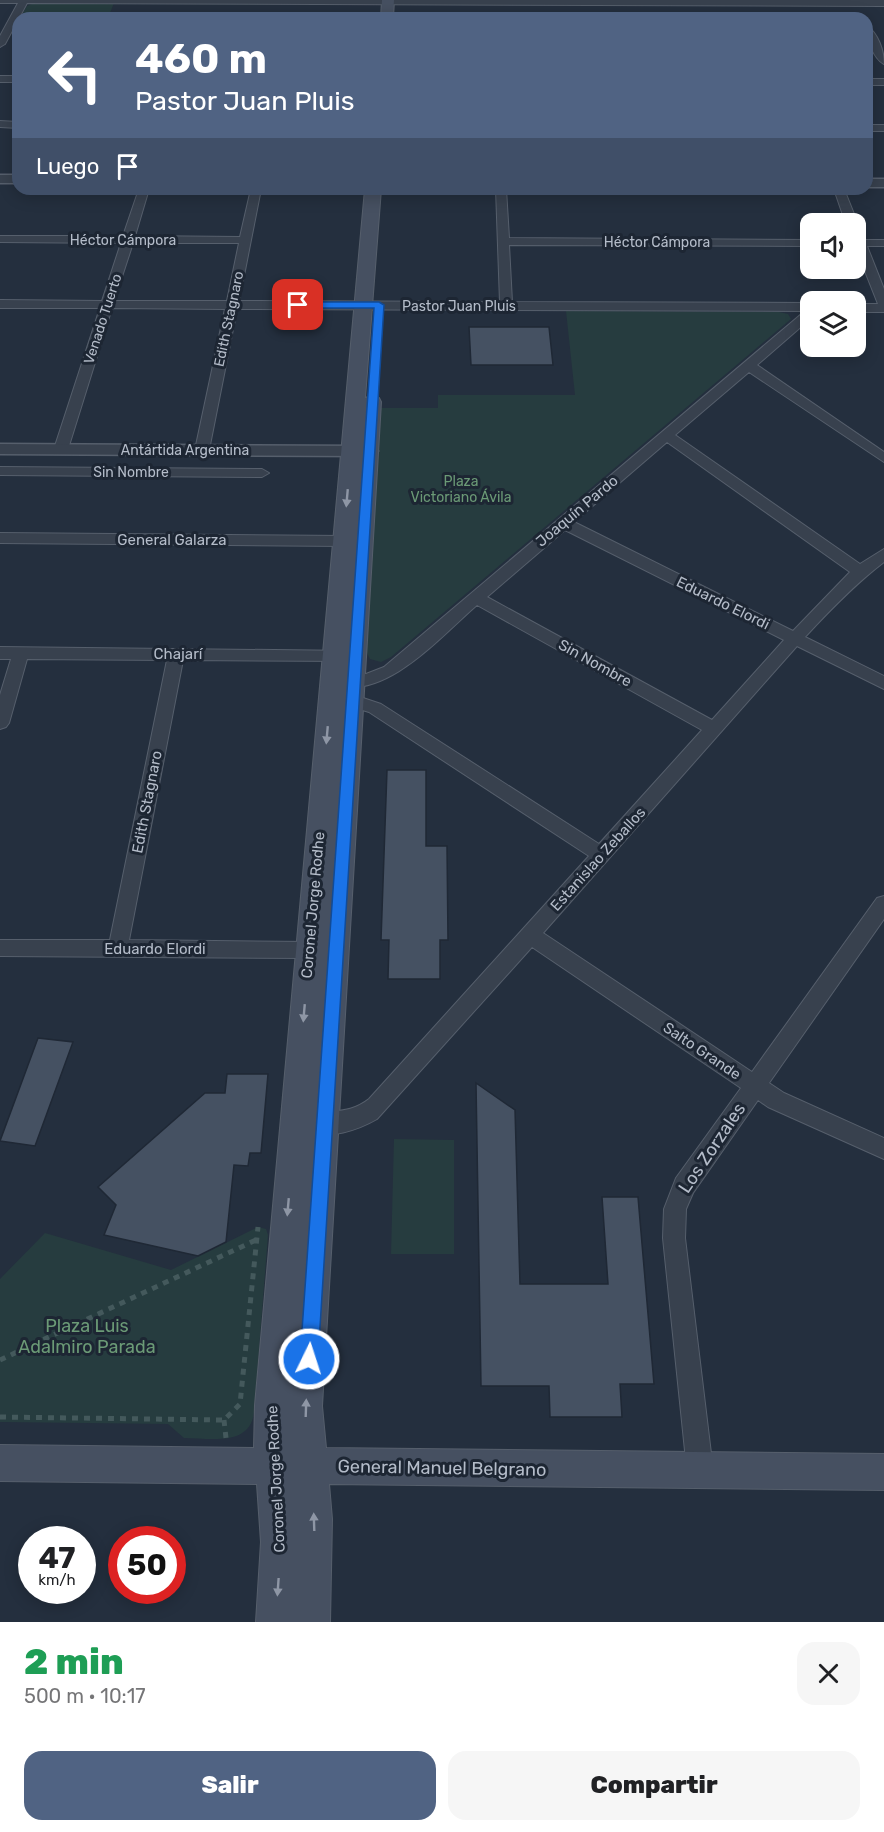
<!DOCTYPE html>
<html lang="es">
<meta charset="utf-8">
<style>
body{margin:0;font-family:Rubik,sans-serif;background:#f6f6f6;color:#202124;height:100vh;display:flex;flex-direction:column;font-size:22px;white-space:nowrap}
*{box-sizing:border-box;margin:0}
p{font-size:20px;color:#757577}
.icon{flex:none;width:33px;height:33px;fill:none;stroke:currentColor;stroke-width:2;stroke-linecap:round;stroke-linejoin:round}
.map{position:relative;height:1622px;overflow:hidden}
.drawer{display:flex;flex-direction:column;background:#fff;flex:1}
.drawer>*{flex:none}
.banner{position:absolute;left:12px;top:12px;width:861px;height:183px;border-radius:18px;box-shadow:0 3px 15px #0003;background:#506383;color:#fff;overflow:hidden}
.tools{position:absolute;left:800px;top:213px;display:grid;gap:12px}
.tools a{display:grid;place-items:center;width:66px;height:66px;border-radius:12px;background:#fff;box-shadow:0 3px 15px #0003;font-size:30px}
.speed{position:absolute;left:18px;top:1526px;display:flex;gap:12px;font-size:30px;font-weight:700;text-align:center}
.speed>*{display:grid;place-content:center;width:78px;height:78px;border-radius:50%;background:#fff;box-shadow:0 3px 15px #0003;line-height:1}
.speed small{font-size:15px;font-weight:400}
.speed .limit{border:9px solid #d22;background:#fff;color:#111}
.pin{position:absolute;display:grid;place-items:center;width:51px;height:51px;color:#fff;margin:-26px;border-radius:12px;box-shadow:0 3px 9px #0006}
.me{position:absolute;width:66px;margin:-33px;rotate:4deg;stroke-linejoin:round;filter:drop-shadow(0 0 4px #0008)}
.turn{display:flex;align-items:center;gap:21px;height:126px;padding:0 24px;font-size:27px}
.turn .icon{width:78px;height:78px;stroke-width:2.5}
.turn b{display:block;font-size:42px;line-height:51px}
.then{display:flex;align-items:center;height:57px;padding:0 24px;background:#0003;gap:12px;font-size:22px}
.round{display:grid;place-items:center;flex:none;width:63px;height:63px;border-radius:18px;background:#f6f6f6}
.overview{display:flex;align-items:center;justify-content:space-between;height:102px;padding:0 24px}
h1{font-size:36px;font-weight:800;line-height:45px;color:#1e9e55}
.cta{display:flex;gap:12px;margin-top:auto;padding:12px 24px}
.cta a{flex:1;height:69px;border-radius:18px;background:#506383;color:#fff;font-size:24px;font-weight:800;line-height:69px;text-align:center}
.cta a+a{background:#f6f6f6;color:#202124}
.map>svg:first-child{display:block}
.green{fill:#263c3f}
.building{fill:#455162;stroke:#1f2835;stroke-width:1.5}
.lines{fill:none;stroke-linecap:round;stroke-linejoin:round}
.minor-casing{stroke:#565f6c;stroke-width:2}
.tertiary-casing{stroke:#565f6c;stroke-width:3}
.secondary-casing{stroke:#565f6c;stroke-width:2}
.path{stroke:#44595c;stroke-width:5;stroke-dasharray:6 6;stroke-linecap:butt}
.minor{fill:#38414e;fill-rule:evenodd}
.tertiary{fill:#38414e;fill-rule:evenodd}
.secondary{fill:#465061;fill-rule:evenodd}
.oneway{fill:#8e96a5}
.route{fill:#1a73e8;stroke:#114b97;stroke-width:1.5}
.labels{text-anchor:middle;dominant-baseline:central;stroke-width:6;stroke-linejoin:round;paint-order:stroke}
.far-street-label{font-size:14px;fill:#b4bcc9;stroke:#1d2633}
.far-park-label{font-size:14px;fill:#6b9a76;stroke:#1d2633}
.street-label{font-size:15px;fill:#b4bcc9;stroke:#1d2633}
.near-street-label{font-size:18px;fill:#b4bcc9;stroke:#1d2633}
.near-park-label{font-size:18px;fill:#6b9a76;stroke:#1d2633}
</style>
<div class="map">
<svg width="884" height="1622" viewBox="0 0 884 1622">
<rect width="100%" height="100%" fill="#242f3e"/>
<path class="green" d="M34,3h80l-6,15h-88l7,-12z
M566,311l213,1 9,2 3,5 -400,338 -10,5 -11,-3 -4,-8 15,-243h57v-13h137z
M394,1139l60,1v114h-63z
M258,1227l8,2 2,6 -14,178c-5,34 -44,25 -70,25l-16,-14 -168,-2v-143l45,-46 126,37z"/>
<path class="building" d="M469,327h80l4,38h-82z
M387,770h39v76h21l1,94h-8v39h-52l1,-39h-8z
M38,1038l35,4 -38,104 -35,-5z
M227,1074h41l-7,79h-11l-2,13 -14,-1 -8,77 -28,14 -94,-21 12,-30 -18,-18 107,-94h20z
M476,1083l39,27 5,174h88l-6,-87h36l16,187h-34l2,33h-72l-1,-31h-68z"/>
<g class="lines">
<defs>
<path id="minor" d="M0,0h884v6l-857,-3 -22,41 -5,3v-11l18,-33h-18z
M867,26c11,7 17,25 17,38 -11,-6 -17,-25 -17,-38z
M0,76h18v6h-18z
M867,79h17v6h-17z
M0,121l18,1v6l-18,-1z
M867,125h17v6h-17z
M139,189h10l-14,47 105,1 11,-48h10l-22,112 261,1 -4,-113h10l3,49 301,2v6l-301,-1 3,57 298,1v16l-53,46 127,87v10l-135,-90 -74,63 185,129 24,-15v13c-29,22 -54,48 -79,75l79,39v13l-87,-43 -254,287 209,139 125,-174 7,-2v23l-115,164 15,10 100,45v21l-116,-52 -10,-7 -65,93 -7,16 -1,29 28,232 -4,9 -9,4 -9,-4 -4,-9 -24,-232 1,-29 12,-31 65,-90 -209,-141 -155,172c-19,11 -48,21 -70,12l-3,-7 3,-7c23,-9 40,-1 62,-18l220,-243 -220,-144 -10,-3 -26,-2 -2,-4 2,-4 27,-2 21,7 218,140 103,-114 -225,-125c-36,31 -91,96 -143,80l-2,-4 2,-4 32,-3 18,-7 421,-356 -568,-2 -28,141 -7,4 -7,-4 30,-141 -113,-1 -44,141 -7,4 -5,-1 -2,-3 46,-141h-100v-8l102,1 19,-58 -121,-1v-6h123zM133,243h106l-12,58h-113zM667,442l183,130 -57,59 -219,-109zM565,530l219,110 -72,80 -225,-123z
M834,189h10l14,35 -3,3 4,1 6,12h19v6h-17l17,43v23h-29v-8h23l-23,-58v-22h-9z
M0,467l262,2 7,4 -7,4 -262,-2z
M0,533l344,3 7,5 -7,5 -344,-3z
M0,647l354,4 2,4 -2,4 -6,2 -165,-1 -54,280 180,2 7,2 3,6 -3,6 -7,2 -309,-2v-16h110l57,-280 -140,-1 -18,64 -3,4 -6,2v-34l11,-36h-11z"/>
<path id="tertiary" d="M0,175h18v8h-18z
M867,179h17v8h-17z
M0,444l369,2 6,1 3,4 -3,4 -6,1 -369,-2z"/>
<path id="secondary" d="M382,0h12l-1,18h-12z
M365,189h16l-16,209 7,-2 7,2 2,4 -59,1004 4,42 558,6v36l-555,-6 3,35 -2,103h-74l5,-80 -4,-58 -257,-3v-36l254,3 1,-43z"/>
</defs>
<use href="#minor" class="minor-casing"/>
<use href="#tertiary" class="tertiary-casing"/>
<use href="#secondary" class="secondary-casing"/>
<path class="path" d="M0,1360l256,-120
M0,1417l224,3 16,-16 18,-177
M224,1420l2,18"/>
<use href="#minor" class="minor"/>
<use href="#tertiary" class="tertiary"/>
<use href="#secondary" class="secondary"/>
</g>
<defs><path id="oneway-solid" d="M-6-.8H1V-3.2L6.5 0L1 3.2V.8H-6Z" transform="scale(1.5)"/></defs>
<g class="oneway">
<use href="#oneway-solid" transform="translate(347 498) rotate(95)"/>
<use href="#oneway-solid" transform="translate(327 735) rotate(95)"/>
<use href="#oneway-solid" transform="translate(304 1013) rotate(95)"/>
<use href="#oneway-solid" transform="translate(288 1207) rotate(95)"/>
<use href="#oneway-solid" transform="translate(306 1408) rotate(-88)"/>
<use href="#oneway-solid" transform="translate(314 1522) rotate(-92)"/>
<use href="#oneway-solid" transform="translate(278 1587) rotate(94)"/>
</g>
<path class="route" d="M379,302l5,3 -66,1054 -3,6 -6,3 -7,-3 -2,-6 74,-1051h-76l-5,-3 5,-3z"/>
<g class="labels">
<g class="far-street-label">
<text x="123" y="240">Héctor Cámpora</text>
<text x="657" y="242">Héctor Cámpora</text>
<text x="459" y="306">Pastor Juan Pluis</text>
<text transform="translate(103 319) rotate(-72)">Venado Tuerto</text>
<text transform="translate(229 319) rotate(-78)">Edith Stagnaro</text>
<text x="185" y="450">Antártida Argentina</text>
<text x="131" y="472">Sin Nombre</text>
</g>
<g class="far-park-label">
<text x="461" y="481">Plaza<tspan x="461" dy="16">Victoriano Ávila</tspan></text>
</g>
<g class="street-label">
<text transform="translate(577 511) rotate(-40)">Joaquín Pardo</text>
<text x="172" y="540">General Galarza</text>
<text transform="translate(723 603) rotate(26)">Eduardo Elordi</text>
<text x="178" y="654">Chajarí</text>
<text transform="translate(595 663) rotate(29)">Sin Nombre</text>
<text transform="translate(147 802) rotate(-79)">Edith Stagnaro</text>
<text transform="translate(598 859) rotate(-48)">Estanislao Zeballos</text>
<text transform="translate(313 905) rotate(-85)">Coronel Jorge Rodhe</text>
<text x="155" y="949">Eduardo Elordi</text>
<text transform="translate(702 1051) rotate(34)">Salto Grande</text>
<text transform="translate(276 1479) rotate(-93)">Coronel Jorge Rodhe</text>
</g>
<g class="near-street-label">
<text transform="translate(712 1148) rotate(-56)">Los Zorzales</text>
<text transform="translate(442 1468) rotate(1)">General Manuel Belgrano</text>
</g>
<g class="near-park-label">
<text x="87" y="1326">Plaza Luis<tspan x="87" dy="21">Adalmiro Parada</tspan></text>
</g>
</g>
</svg>
<div class="tools">
<a><svg class="icon" aria-label="sound" viewBox="0 0 24 24"><path d="M4 9h4l5-4v14l-5-4H4zM17 9q2 3 0 6"/></svg></a>
<a><svg class="icon" aria-label="layers" viewBox="0 0 24 24"><path d="M12 4l9 5-9 5-9-5zM3 14l9 5 9-5"/></svg></a>
</div>
<div class="speed"><div>47<small>km/h</small></div><div class="limit">50</div></div>
<div class="pin" style="left:298px;top:305px;background:#d93025"><svg class="icon" aria-label="arrive" viewBox="0 0 24 24"><path d="M6 21V4h12l-3 4 3 4H6"/></svg></div>
<svg class="me" style="left:309px;top:1359px" viewBox="-20 -20 40 40"><circle r="17" fill="#1a73e8" stroke="#fff" stroke-width="3"/><path d="M0-11L8 9 0 5-8 9z" fill="#fff"/></svg>
<div class="banner">
<div class="turn"><svg class="icon" aria-label="left" viewBox="0 0 24 24"><path d="M17 20v-9H6M10 6l-5 5 5 5"/></svg><div><b>460 m</b>Pastor Juan Pluis</div></div>
<div class="then">Luego<svg class="icon" aria-label="arrive" viewBox="0 0 24 24"><path d="M6 21V4h12l-3 4 3 4H6"/></svg></div>
</div>
</div>
<section class="drawer">
<div class="overview"><div><h1>2 min</h1><p>500 m · 10:17</p></div><a class="round"><svg class="icon" aria-label="close" viewBox="0 0 24 24"><path d="M6 6l12 12M18 6L6 18"/></svg></a></div>
<div class="cta"><a>Salir</a><a>Compartir</a></div>
</section>
